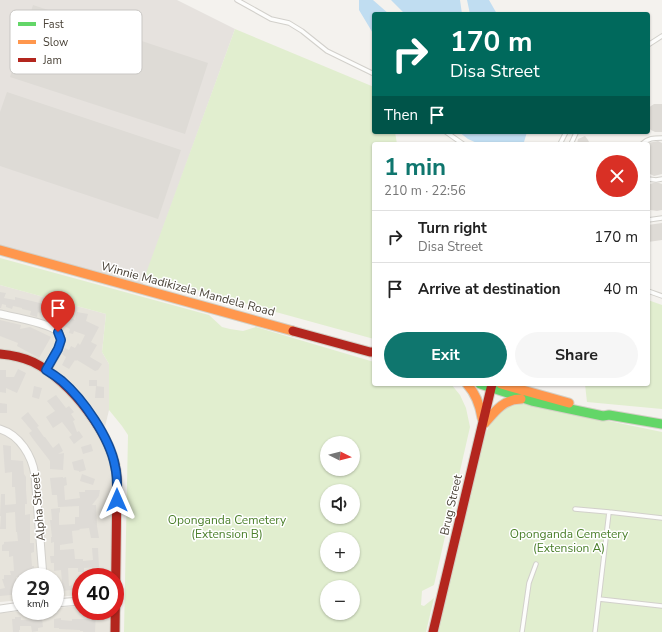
<!DOCTYPE html>
<meta charset="utf-8">
<style>
body{margin:0;font-family:"Nunito Sans",sans-serif;background:#f6f6f6;color:#222;height:100vh;display:flex;flex-direction:column;font-size:15px;white-space:nowrap}
*{box-sizing:border-box;margin:0}
p{font-size:13px;color:#767676}
.icon{flex:none;width:22px;height:22px;fill:none;stroke:currentColor;stroke-width:2;stroke-linecap:round;stroke-linejoin:round}
.map{position:relative;flex:1;overflow:hidden}
.side{position:absolute;left:372px;top:142px;width:278px;height:244px;display:flex;flex-direction:column;background:#fff;border-radius:4px;box-shadow:0 1px 3px #0004}
.side>*{flex:none}
.guide{position:absolute;left:372px;top:12px;width:278px;height:122px;border-radius:4px;box-shadow:0 1px 3px #0004;background:#00695c;color:#fff;overflow:hidden}
.needle{width:26px;rotate:96deg}
.tools{position:absolute;left:320px;top:436px;display:grid;gap:8px}
.tools a{display:grid;place-items:center;width:40px;height:40px;border-radius:50%;background:#fff;box-shadow:0 1px 3px #0004;font-size:20px}
.speed{position:absolute;left:12px;top:568px;display:flex;gap:8px;font-size:20px;font-weight:700;text-align:center}
.speed>*{display:grid;place-content:center;width:52px;height:52px;border-radius:50%;background:#fff;box-shadow:0 1px 3px #0004;line-height:1}
.speed small{font-size:10px;font-weight:400}
.speed .limit{border:6px solid #d22;background:#fff;color:#111}
.pin{position:absolute;display:grid;place-items:center;width:34px;height:34px;color:#fff;margin:-41px -17px;border-radius:50% 50% 50% 0;rotate:-45deg;box-shadow:0 0 4px #0007}
.pin .icon{rotate:45deg}
.me{position:absolute;width:44px;margin:-22px;rotate:0deg;stroke-linejoin:round;filter:drop-shadow(0 0 3px #0008)}
.turn{display:flex;align-items:center;gap:14px;height:84px;padding:0 12px;font-size:18px}
.turn .icon{width:52px;height:52px;stroke-width:2.5}
.turn b{display:block;font-size:28px;line-height:34px}
.then{display:flex;align-items:center;height:38px;padding:0 12px;background:#0003;gap:8px;font-size:15px}
.round{display:grid;place-items:center;flex:none;width:42px;height:42px;border-radius:21px;background:#f6f6f6}
.overview{display:flex;align-items:center;justify-content:space-between;height:68px;padding:0 12px}
h1{font-size:24px;font-weight:700;line-height:30px;color:#0f766e}
.action{display:flex;gap:8px;margin-top:auto;padding:8px 12px}
.action a{flex:1;height:46px;border-radius:24px;background:#0f766e;color:#fff;font-size:16px;font-weight:700;line-height:46px;text-align:center}
.action a+a{background:#f6f6f6;color:#222}
ul{padding:0;list-style:none}
li{display:flex;align-items:center;gap:12px;height:52px;padding:0 12px;border-top:1px solid #e0e0e0}
li div{flex:1}
li b{display:block;font-size:15px}
li em{font-style:normal}
.map>svg:first-child{display:block}
.residential{fill:#e7e4dc}
.industrial{fill:#e6e2de}
.green{fill:#e1eecf;fill-rule:evenodd}
.water{fill:#c0ddf1}
.building{fill:#dedbd6}
.lines{fill:none;stroke-linecap:round;stroke-linejoin:round}
.lane-casing{stroke:#d2d0cb;stroke-width:5.5}
.street-casing{stroke:#d2d0cb;stroke-width:9}
.fast-casing{stroke:#d3cfc5;stroke-width:11}
.slow-casing{stroke:#d3cfc5;stroke-width:11}
.jam-casing{stroke:#d3cfc5;stroke-width:11}
.lane{stroke:#fdfdfc;stroke-width:3.5}
.street{stroke:#fdfdfc;stroke-width:7}
.fast{stroke:#63d668;stroke-width:9}
.slow{stroke:#ff974d;stroke-width:9}
.jam{stroke:#b3261e;stroke-width:9}
.route-casing{stroke:#114b97;stroke-width:10}
.route{stroke:#1a73e8;stroke-width:7}
.labels{text-anchor:middle;dominant-baseline:central;stroke-width:3;stroke-linejoin:round;paint-order:stroke}
.street-label{font-size:12px;fill:#4b4439;stroke:#fff}
.park-label{font-size:12px;fill:#4a7f2a;stroke:#fff}
.key{fill:#fff;stroke:#c9c7c4;stroke-width:1}
.key-label{font-size:11px;fill:#4b4439}
</style>
<div class="map">
<svg width="662" height="632" viewBox="0 0 662 632">
<rect width="100%" height="100%" fill="#f4f2ee"/>
<path class="residential" d="M0,285l106,29 -4,38 7,12v46l-6,25 10,23 2,119h-34v18l-26,2v-20h-34v23l-21,2z
M81,606v5h28l1,21h-110v-19l25,-2h30v-3z"/>
<path class="industrial" d="M0,0h177l58,29 -94,260 -141,-38z"/>
<path class="green" d="M235,29l139,58v45h21l2,12h-23v195l-229,-63z
M0,258l209,57 13,12 8,2 13,2 13,-4 118,35v22h77l9,11 6,13 4,19 -36,158 -12,6 -1,14 3,1 10,-8 -8,34h-302l4,-197 -6,-9 -13,-16v-46l-7,-12 4,-38 -106,-29zM327,443h26v26h-26zM327,491h26v26h-26zM327,539h26v26h-26zM327,587h26v26h-26z
M648,300l14,5v104l-75,-7 -2,-18h63z
M522,403l140,29v200h-224l46,-195c9,-19 16,-32 38,-34z"/>
<path class="water" d="M359,0h14l16,14h-15v21l-15,-25z
M391,0h69l2,14h-57z
M467,0h22l8,14h-27z
M459,132h68l-3,10 -2,2h-43l-11,-5z"/>
<path class="building" d="M33,5l175,58 -23,71 -175,-57z
M7,92l174,58 -23,69 -158,-53v-54z
M654,104h8v28h-7l-4,-2 -3,-2v-20z
M585,136l3,4 2,4h-13l1,-5z
M658,141l4,2v31l-8,2 -6,-3v-30z
M653,183h6l3,1v26l-5,1 -7,-1 -2,-1v-24z
M662,223v17l-14,2v-17z
M0,292l6,1 -2,5 11,2v-3l29,7v1l17,7 14,8 2,-8 11,2 -2,7 13,6 -8,15 6,3 -7,12 12,7 -4,6 -3,1 -18,-11 -1,1 -1,-1 -6,9 -7,-4 4,-8 -4,-3 3,-6 4,2 2,-4 4,2 3,-5 2,2 5,-10 -11,-4 -1,3 -4,-1 1,-4 -15,-8v-1l-17,-8 -1,5 -7,-2 1,-4 -9,-2v-1l-9,-2 -1,3 -6,-2v-2l-4,-1 -1,4h-1z
M0,320l21,5 -1,4 10,-2 21,10 -12,21 -22,-12 1,-3 -18,-7z
M18,369l8,4 -9,20 -11,-5v5l-6,-1v-22h6v7h8z
M89,380h8v6h-8z
M34,386l8,2 -3,11 -7,-2z
M96,386l8,1v11h-9z
M56,395l10,13 3,-2 5,6 -3,2 4,6 -2,1 4,11 2,-1 4,6 -9,7 -5,-7 3,-2 -10,-13 -9,6 -7,-11 9,-6 -8,-10z
M0,403l7,1v9h-7z
M28,412l11,14 -2,1 7,10h1l8,11 6,-5 4,8 -5,3 6,-1 -1,17 -13,-1v-8l-17,-22 -4,-6 3,-2 -11,-13z
M91,444l2,7 -10,3 -2,-7z
M3,445l8,1v14l12,1 1,13 2,3v13l1,14h-2v11l5,-1v29h4v9l-3,1 1,13h2l-1,11h-17l1,10h4v7l-21,2v-7l5,-1 -3,-9h2v-4h7l-1,-4h4l-1,-15 -4,1v-6h-7v-6l2,-1v-2l14,-1 -1,-9h-1l-1,-20 -9,1v16h-6l1,-13h-1l1,-22h4v11l11,-1 -1,-17h-3v-15l-7,1z
M83,459l3,11 -7,2v-1l-5,-1 -2,-8z
M82,474l13,5 -2,6 -13,-4z
M63,477v1l3,-1 1,8 -3,1 1,14 15,-2 -1,-6h6v-2h15l-1,6 -7,9h4l1,21 2,12h-8l-2,-10 -10,1 1,1 -8,1 1,12 -13,2v5l14,-1 1,10h8v2l10,-1 -1,-12h6l1,19 -15,1v4h-6v-4h-10l1,18 3,-1v5l-12,1v-8h2l-1,-13 -7,1v-8h-3l-1,-7h4v-14l-3,1v-6h1l-2,-17h2l-1,-11 9,-1v4l-1,1v12l16,-1v-7h4v-11l-21,1 -1,-12h-5l-2,-17z
M91,611h5l-1,21h-12v-1h-3v-1l-21,-1v-1h-5v-9l7,-1v2l11,1v-2h15l-1,-6h5z
M15,617h6v3l21,-1 1,8 -5,1v3l-6,1 -1,-6h-11v4h-1v2h-6l-1,-13h3z"/>
<g class="lines">
<defs>
<path id="lane" d="M237,0l34,19 18,4 13,8 25,20 47,23
M648,45l14,-9
M446,132l17,12
M560,144l6,-12
M571,144l5,-11 -1,-1
M642,144c6,-6 12,-6 20,-6
M648,179l8,1 6,-1
M648,220l14,-2
M648,291l14,5
M575,509l34,3 53,6
M599,599l63,7
M522,632l7,-49 7,-19
M595,632l14,-120"/>
<path id="street" d="M0,314c13,3 48,9 57,17 2,1 3,5 4,8 1,8 -10,24 -14,31
M0,429c20,6 32,27 35,46l8,102
M55,603l26,-2
M0,609l21,-3"/>
<path id="fast" d="M480,384l52,17 71,15 6,-1 53,9"/>
<path id="slow" d="M0,250l293,81
M467,384c9,10 13,21 15,34
M501,384l68,19
M485,423c10,-12 19,-24 36,-24"/>
<path id="jam" d="M293,331l77,21h4
M0,354c11,1 22,3 33,8 37,18 82,75 84,117l-2,153
M433,632l59,-248"/>
</defs>
<use href="#lane" class="lane-casing"/>
<use href="#street" class="street-casing"/>
<use href="#fast" class="fast-casing"/>
<use href="#slow" class="slow-casing"/>
<use href="#jam" class="jam-casing"/>
<use href="#lane" class="lane"/>
<use href="#street" class="street"/>
<use href="#fast" class="fast"/>
<use href="#slow" class="slow"/>
<use href="#jam" class="jam"/>
</g>
<g class="lines">
<defs>
<path id="route" d="M58,332l3,8 -3,9 -12,21c5,3 11,7 16,11 21,18 48,57 53,85 3,12 2,23 2,34"/>
</defs>
<use href="#route" class="route-casing"/>
<use href="#route" class="route"/>
</g>
<g class="labels">
<g class="street-label">
<text transform="translate(188 289) rotate(15)">Winnie Madikizela Mandela Road</text>
<text transform="translate(451 505) rotate(-77)">Brug Street</text>
<text transform="translate(38 507) rotate(-95)">Alpha Street</text>
</g>
<g class="park-label">
<text x="227" y="520">Oponganda Cemetery<tspan x="227" dy="14">(Extension B)</tspan></text>
<text x="569" y="534">Oponganda Cemetery<tspan x="569" dy="14">(Extension A)</tspan></text>
</g>
</g>
<rect x="10" y="10" width="132" height="64" rx="6" class="key"/>
<rect x="18" y="22" width="18" height="4" fill="#63d668"/>
<rect x="18" y="40" width="18" height="4" fill="#ff974d"/>
<rect x="18" y="58" width="18" height="4" fill="#b3261e"/>
<g class="key-label">
<text x="43" y="28">Fast</text>
<text x="43" y="46">Slow</text>
<text x="43" y="64">Jam</text>
</g>
</svg>
<div class="tools">
<a><svg class="needle" viewBox="-14 -14 28 28"><path d="M0-13l5 13h-10z" fill="#e53935"/><path d="M0 13l5-13h-10z" fill="#767676"/></svg></a>
<a><svg class="icon" aria-label="sound" viewBox="0 0 24 24"><path d="M4 9h4l5-4v14l-5-4H4zM17 9q2 3 0 6"/></svg></a>
<a>+</a>
<a>−</a>
</div>
<div class="speed"><div>29<small>km/h</small></div><div class="limit">40</div></div>
<div class="pin" style="left:58px;top:332px;background:#d93025"><svg class="icon" aria-label="arrive" viewBox="0 0 24 24"><path d="M6 21V4h12l-3 4 3 4H6"/></svg></div>
<svg class="me" style="left:117px;top:500px" viewBox="-20 -20 40 40"><path d="M0-17L14 15 0 8-14 15z" fill="#1a73e8" stroke="#fff" stroke-width="4"/></svg>
<div class="guide">
<div class="turn"><svg class="icon" aria-label="right" viewBox="0 0 24 24"><path d="M7 20v-9h11M14 6l5 5-5 5"/></svg><div><b>170 m</b>Disa Street</div></div>
<div class="then">Then<svg class="icon" aria-label="arrive" viewBox="0 0 24 24"><path d="M6 21V4h12l-3 4 3 4H6"/></svg></div>
</div>
<section class="side">
<div class="overview"><div><h1>1 min</h1><p>210 m · 22:56</p></div><a class="round" style="background:#d93025;color:#fff"><svg class="icon" aria-label="close" viewBox="0 0 24 24"><path d="M6 6l12 12M18 6L6 18"/></svg></a></div>
<ul>
<li><svg class="icon" aria-label="right" viewBox="0 0 24 24"><path d="M7 20v-9h11M14 6l5 5-5 5"/></svg><div><b>Turn right</b><p>Disa Street</p></div><em>170 m</em></li>
<li><svg class="icon" aria-label="arrive" viewBox="0 0 24 24"><path d="M6 21V4h12l-3 4 3 4H6"/></svg><div><b>Arrive at destination</b></div><em>40 m</em></li>
</ul>
<div class="action"><a>Exit</a><a>Share</a></div>
</section>
</div>
